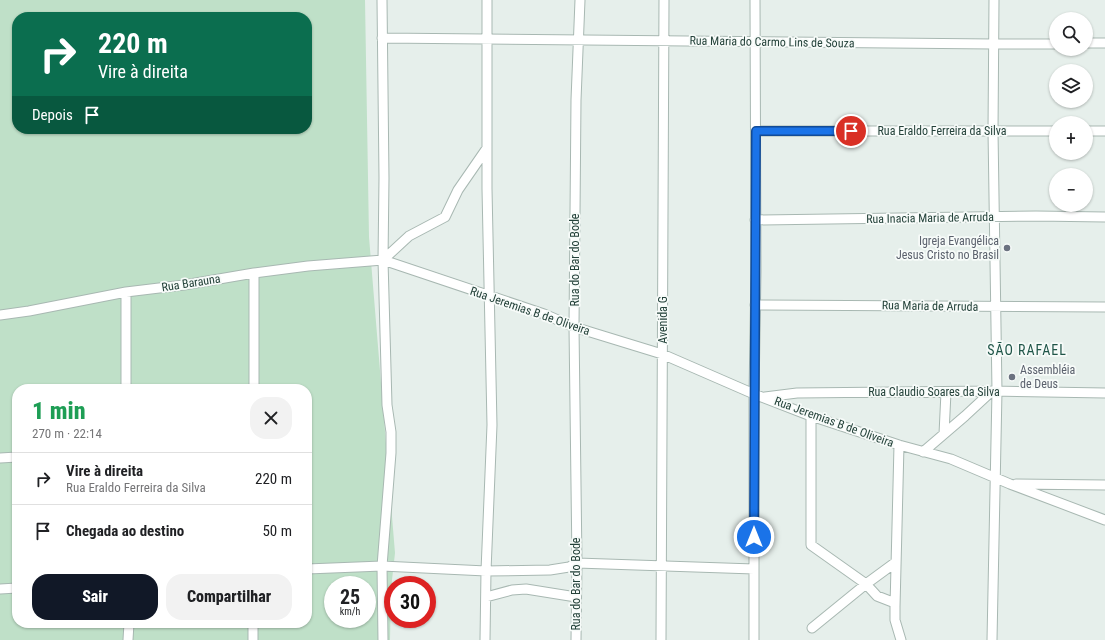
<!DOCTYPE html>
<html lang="pt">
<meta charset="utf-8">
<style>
body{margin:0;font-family:"Roboto Condensed",sans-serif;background:#f2f2f2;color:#202124;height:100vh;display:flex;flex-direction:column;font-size:15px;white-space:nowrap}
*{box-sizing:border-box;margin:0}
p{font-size:13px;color:#757577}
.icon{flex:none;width:22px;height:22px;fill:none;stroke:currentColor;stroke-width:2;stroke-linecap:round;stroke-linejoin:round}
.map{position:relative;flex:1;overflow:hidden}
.panel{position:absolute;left:12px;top:384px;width:300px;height:244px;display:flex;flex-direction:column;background:#fff;border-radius:16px;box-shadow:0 1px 3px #0004}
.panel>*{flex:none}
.top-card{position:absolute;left:12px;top:12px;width:300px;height:122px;border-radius:16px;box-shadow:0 1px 3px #0004;background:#0b6e4f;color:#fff;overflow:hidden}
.tools{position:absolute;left:1049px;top:12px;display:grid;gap:8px}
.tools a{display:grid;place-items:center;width:44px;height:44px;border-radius:50%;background:#fff;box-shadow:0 1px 3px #0004;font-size:20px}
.speed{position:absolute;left:324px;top:576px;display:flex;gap:8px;font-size:20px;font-weight:700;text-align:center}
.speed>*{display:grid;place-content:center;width:52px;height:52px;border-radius:50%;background:#fff;box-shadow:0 1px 3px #0004;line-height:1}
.speed small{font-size:10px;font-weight:400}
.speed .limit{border:6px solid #d22;background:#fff;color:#111}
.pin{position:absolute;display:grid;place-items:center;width:34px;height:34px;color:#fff;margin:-17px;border:2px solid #fff;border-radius:50%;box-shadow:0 1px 4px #0007}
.me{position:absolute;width:44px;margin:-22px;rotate:0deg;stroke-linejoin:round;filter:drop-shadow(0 0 3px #0008)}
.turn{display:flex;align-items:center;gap:14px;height:84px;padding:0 20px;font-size:18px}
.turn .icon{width:52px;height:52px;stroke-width:2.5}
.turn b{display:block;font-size:28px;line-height:34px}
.then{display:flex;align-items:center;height:38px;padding:0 20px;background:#0003;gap:8px;font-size:15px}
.round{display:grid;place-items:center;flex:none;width:42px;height:42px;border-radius:16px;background:#f2f2f2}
.summary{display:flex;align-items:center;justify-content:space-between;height:68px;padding:0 20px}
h1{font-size:24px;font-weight:800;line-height:30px;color:#1e9e55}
.cta{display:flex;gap:8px;margin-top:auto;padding:8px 20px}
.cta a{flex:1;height:46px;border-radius:16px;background:#111827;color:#fff;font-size:16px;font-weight:800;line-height:46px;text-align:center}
.cta a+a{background:#f2f2f2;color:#202124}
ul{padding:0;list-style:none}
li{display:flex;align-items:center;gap:12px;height:52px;padding:0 20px;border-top:1px solid #e0e0e0}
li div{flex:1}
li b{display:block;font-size:15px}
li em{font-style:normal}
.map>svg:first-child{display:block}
.green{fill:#bfe0c8;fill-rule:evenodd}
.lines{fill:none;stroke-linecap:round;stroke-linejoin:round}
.street-casing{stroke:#a8b8b2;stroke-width:11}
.street{stroke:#fff;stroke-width:9}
.route-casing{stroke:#114b97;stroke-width:10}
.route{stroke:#1a73e8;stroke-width:7}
.worship-dot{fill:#6b7280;stroke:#f7fbf9;stroke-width:1.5}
.labels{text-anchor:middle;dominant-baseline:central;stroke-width:3.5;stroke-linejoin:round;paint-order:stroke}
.street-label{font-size:12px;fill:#24423a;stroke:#f7fbf9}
.worship-label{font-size:12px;fill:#5b616d;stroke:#f7fbf9;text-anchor:end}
.quarter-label{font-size:14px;letter-spacing:1px;fill:#1f5548;stroke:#f7fbf9}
</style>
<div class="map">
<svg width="1105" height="640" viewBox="0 0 1105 640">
<rect width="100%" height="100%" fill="#e6efeb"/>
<path class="green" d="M0,0h365l4,237 26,316 -4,36 -1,51h-390zM17,17h290v112h-290zM17,389h290v234h-290zM333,585h34v34h-34z"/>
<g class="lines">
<defs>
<path id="street" d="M382,0l2,178 -1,82 4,145 4,27v21l-9,113 1,74
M382,38l611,6h63
M1086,43h19
M756,131h300
M1086,131h19
M755,220l281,-4 69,1
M383,260l26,-24 36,-19 13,-27 29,-42
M254,273v116
M755,305l350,2
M0,315l29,-4 97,-19 58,-7 70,-12 54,-7 75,-6 161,54 30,13 88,27 92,40 57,22 88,29 52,14 59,25 95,36
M126,389v-97
M765,397l32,-4 195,-2 113,2
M811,416v129l55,39 30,-22
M944,434l2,-42
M899,445l-4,162v13l6,20
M923,452l42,-36 27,-25
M0,458l17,-1
M1016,484l89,1
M307,569l75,-3 104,5 64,-1 19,-3 8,-4 177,6
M0,589l17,-1
M486,597l26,-7 14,-1 50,8
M812,628l54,-44 11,12 18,7
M128,640l1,-17
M253,640v-17
M485,640l1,-69 6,-146 -5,-236v-189
M576,640l1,-77 -3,-236 2,-227 4,-100
M661,640l3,-640
M754,640v-246l2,-123 -1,-271
M992,640l5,-249 -4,-260 1,-131"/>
</defs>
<use href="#street" class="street-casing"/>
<use href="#street" class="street"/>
</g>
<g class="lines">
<defs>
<path id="route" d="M754,537l2,-406h95"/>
</defs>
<use href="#route" class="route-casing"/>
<use href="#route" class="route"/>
</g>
<g class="worship-dot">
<circle cx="1007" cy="248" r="4"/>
<circle cx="1012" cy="377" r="4"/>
</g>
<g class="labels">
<g class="street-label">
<text transform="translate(772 42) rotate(1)">Rua Maria do Carmo Lins de Souza</text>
<text x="942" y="131">Rua Eraldo Ferreira da Silva</text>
<text transform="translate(930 218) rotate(-1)">Rua Inacia Maria de Arruda</text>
<text transform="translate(575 260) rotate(-90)">Rua do Bar do Bode</text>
<text transform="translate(191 283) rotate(-9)">Rua Barauna</text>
<text transform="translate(930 306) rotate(1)">Rua Maria de Arruda</text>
<text transform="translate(530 311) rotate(19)">Rua Jeremias B de Oliveira</text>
<text transform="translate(663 320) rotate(-90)">Avenida G</text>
<text x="934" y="392">Rua Claudio Soares da Silva</text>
<text transform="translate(834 422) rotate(20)">Rua Jeremias B de Oliveira</text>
<text transform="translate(576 584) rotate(-90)">Rua do Bar do Bode</text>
</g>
<g class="worship-label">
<text x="999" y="241">Igreja Evangélica<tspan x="999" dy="14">Jesus Cristo no Brasil</tspan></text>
<text x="1020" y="370" text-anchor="start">Assembléia<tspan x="1020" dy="14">de Deus</tspan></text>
</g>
<g class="quarter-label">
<text x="1027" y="350">SÃO RAFAEL</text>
</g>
</g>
</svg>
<div class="tools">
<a><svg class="icon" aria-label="search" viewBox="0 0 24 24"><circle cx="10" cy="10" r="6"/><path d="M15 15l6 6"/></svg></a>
<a><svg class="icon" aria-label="layers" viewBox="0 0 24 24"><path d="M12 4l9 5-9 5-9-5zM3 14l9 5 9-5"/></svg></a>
<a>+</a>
<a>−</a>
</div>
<div class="speed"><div>25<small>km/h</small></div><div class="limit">30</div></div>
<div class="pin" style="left:851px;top:131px;background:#d93025"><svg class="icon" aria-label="arrive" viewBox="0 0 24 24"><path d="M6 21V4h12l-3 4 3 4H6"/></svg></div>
<svg class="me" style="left:754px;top:537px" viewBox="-20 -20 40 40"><circle r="17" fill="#1a73e8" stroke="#fff" stroke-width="3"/><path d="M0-11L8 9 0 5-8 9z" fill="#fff"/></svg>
<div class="top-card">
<div class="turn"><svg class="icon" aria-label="right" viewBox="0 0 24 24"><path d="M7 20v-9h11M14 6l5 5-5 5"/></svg><div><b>220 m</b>Vire à direita</div></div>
<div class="then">Depois<svg class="icon" aria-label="arrive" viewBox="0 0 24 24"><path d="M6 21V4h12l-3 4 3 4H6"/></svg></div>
</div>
<section class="panel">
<div class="summary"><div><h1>1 min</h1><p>270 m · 22:14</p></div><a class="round"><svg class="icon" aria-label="close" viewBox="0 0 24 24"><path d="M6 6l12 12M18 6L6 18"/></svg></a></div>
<ul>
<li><svg class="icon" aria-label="right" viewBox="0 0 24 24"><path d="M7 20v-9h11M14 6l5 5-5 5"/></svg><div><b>Vire à direita</b><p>Rua Eraldo Ferreira da Silva</p></div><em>220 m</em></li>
<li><svg class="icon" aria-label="arrive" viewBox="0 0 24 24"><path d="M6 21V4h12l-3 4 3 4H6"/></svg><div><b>Chegada ao destino</b></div><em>50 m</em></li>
</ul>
<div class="cta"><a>Sair</a><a>Compartilhar</a></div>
</section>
</div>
